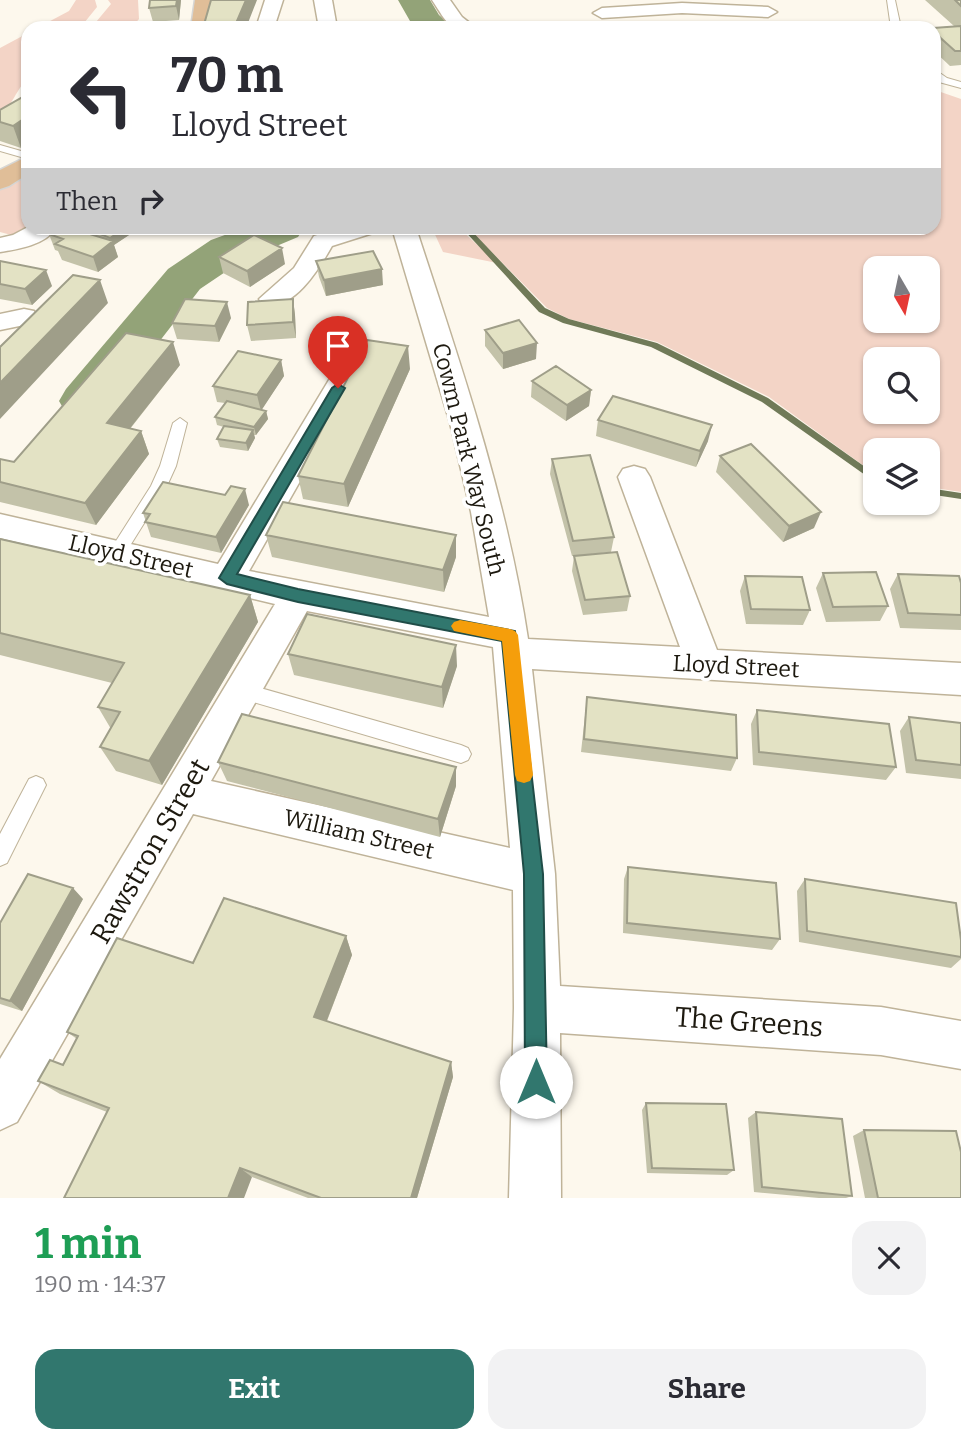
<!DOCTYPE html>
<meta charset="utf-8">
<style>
body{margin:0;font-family:Bitter,serif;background:#f2f2f3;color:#2b2b33;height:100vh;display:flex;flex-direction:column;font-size:26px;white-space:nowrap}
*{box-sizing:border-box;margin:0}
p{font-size:23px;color:#7c7c81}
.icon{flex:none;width:38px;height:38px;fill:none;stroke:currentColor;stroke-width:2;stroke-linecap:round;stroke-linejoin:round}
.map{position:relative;height:1198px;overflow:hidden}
.details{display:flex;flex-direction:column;background:#fff;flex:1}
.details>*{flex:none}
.top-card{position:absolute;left:21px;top:21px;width:920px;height:214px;border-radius:21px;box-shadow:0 2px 5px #0004;background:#fff;color:#2b2b33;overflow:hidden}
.needle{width:46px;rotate:171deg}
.buttons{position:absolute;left:863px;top:256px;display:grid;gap:14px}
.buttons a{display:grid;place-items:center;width:77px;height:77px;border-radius:14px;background:#fff;box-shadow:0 2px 5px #0004;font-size:35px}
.pin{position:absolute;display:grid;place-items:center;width:60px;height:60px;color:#fff;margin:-72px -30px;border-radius:50% 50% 50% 0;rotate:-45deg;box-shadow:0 0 7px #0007}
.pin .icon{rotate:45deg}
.me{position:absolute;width:77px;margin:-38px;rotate:0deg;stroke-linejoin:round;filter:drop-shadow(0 0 5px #0008)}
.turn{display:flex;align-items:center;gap:24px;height:147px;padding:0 35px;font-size:32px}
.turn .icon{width:91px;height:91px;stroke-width:2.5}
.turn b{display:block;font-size:49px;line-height:60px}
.then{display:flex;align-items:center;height:66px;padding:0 35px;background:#0003;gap:14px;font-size:26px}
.round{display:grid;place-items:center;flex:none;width:74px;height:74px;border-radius:21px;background:#f2f2f3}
.summary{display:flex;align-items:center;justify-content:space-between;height:119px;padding:0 35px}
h1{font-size:42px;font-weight:700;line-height:52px;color:#1e9e55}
.action{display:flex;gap:14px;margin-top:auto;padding:14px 35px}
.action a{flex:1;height:80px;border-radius:21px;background:#31776e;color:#fff;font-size:28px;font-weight:700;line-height:80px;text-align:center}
.action a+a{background:#f2f2f3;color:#2b2b33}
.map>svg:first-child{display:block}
.green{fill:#f3d4c6;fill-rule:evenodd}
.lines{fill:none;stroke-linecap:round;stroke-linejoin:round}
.stream{fill:#707a58;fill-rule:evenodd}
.river{fill:#93a378;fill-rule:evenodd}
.service-casing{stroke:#bfb399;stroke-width:2}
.minor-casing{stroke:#bfb399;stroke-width:3}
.primary-casing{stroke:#d6d6d4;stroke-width:3}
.service{fill:#fff;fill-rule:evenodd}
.minor{fill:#fff;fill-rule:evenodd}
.primary{fill:#e0be98;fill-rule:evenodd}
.wall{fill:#c3c2a9}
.shaded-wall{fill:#9f9e89}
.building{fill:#e3e2c4;stroke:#9f9e89;stroke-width:2}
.route{fill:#31776e;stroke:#204d48;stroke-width:2}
.slow{fill:#f59e0b}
.labels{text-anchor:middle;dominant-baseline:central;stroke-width:7;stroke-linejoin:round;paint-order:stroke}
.street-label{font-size:23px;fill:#1d190f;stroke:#fff}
.near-street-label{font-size:28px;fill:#1d190f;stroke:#fff}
</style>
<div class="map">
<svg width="961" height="1198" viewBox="0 0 961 1198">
<rect width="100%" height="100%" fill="#fdf8ed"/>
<path class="green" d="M76,0h19l2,7 -17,21h-43l32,-17z
M108,0h30l1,19 -8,9h-40l20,-24z
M28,33v46c-13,11 -14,26 -28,34v-65z
M935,90l26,9v393l-33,-5v-37h-53v24l-106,-77 -112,-55 -88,-23 -22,-11 -79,-80h466zM875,268h53v52h-53zM875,359h53v52h-53z
M28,172v55l-13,9 -15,-4v-43z
M432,228h27l38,35 -54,-11z"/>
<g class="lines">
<path class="stream" d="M462,228h7l76,80 24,11 88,24 111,55 107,76v8l-113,-80 -111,-55 -88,-24 -24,-11z
M928,488l33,5v6l-33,-5z"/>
<path class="river" d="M398,0h32l9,15 15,13h-40z
M244,228h60l-6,9 -55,23 -43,29 -96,124 -19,5 -19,-5 -7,-12 7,-12 102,-120 43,-29z"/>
<defs>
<path id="service" d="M887,0h8l6,28h-10z
M934,69l13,9 14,4v6l-22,-6 -5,-4z
M0,145l28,8v6l-28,-8z
M180,418l7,5 -11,43 -10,22 -43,69h-12l-2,-5 42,-66 9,-20 13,-43z
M243,683l218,62 7,3 3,6 -3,6 -7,3 -218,-64 -7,-2 -2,-6 2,-6z
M36,776l7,3 3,6 -39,78 -7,3v-32l29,-55z"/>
<path id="minor" d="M265,0h18l-9,28h-18z
M314,0h18l5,28h-18z
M432,0h18l12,17 14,11c-31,0 -27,-3 -44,-28z
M682,3l86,4 9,5 -9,5 -86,-4 -80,5 -9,-5 9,-5z
M28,227l28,1c-11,17 -37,21 -56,24v-14l13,-3z
M340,228h36l-3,5 -41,13c-13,23 -39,66 -69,59l-4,-6 35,-31 20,-32z
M392,228h24c44,135 91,270 112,411l152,8 -62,-170 5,-8 11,-3 11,3 5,8 67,173 244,13v32l-429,-26 23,205 5,112 321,21 80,14v48l-80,-14 -321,-22 1,165h-52l5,-190 -1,-118 -320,-76 -176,308 -17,8v-71l275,-455 -275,-66v-24l218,50 120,-199 4,-6 10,-3 10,3 4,6 -117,206 240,46 -18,-105 -21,-89zM307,611l186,36 17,201 -299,-67z
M24,309l10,2 3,6 -3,6 -34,7v-16z"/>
<path id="primary" d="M195,0h20l-4,28h-20z
M28,156v18l-19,12 -9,3v-19z"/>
</defs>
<use href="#service" class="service-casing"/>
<use href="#minor" class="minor-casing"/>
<use href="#primary" class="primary-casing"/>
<use href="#service" class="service"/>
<use href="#minor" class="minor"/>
<use href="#primary" class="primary"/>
</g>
<path class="wall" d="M181,0l-2,20 -26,2 -4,-14z
M925,0h36v65l-11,1 -16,-15v-23l20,-2z
M28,94v49l-7,5 -21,-7v-31z
M87,228h43l2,5 -18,12 4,12 -20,15 -36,-12 -4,-9 -3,-1 -6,-16h42l-1,-5z
M219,257l66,7 -35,23 -27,-14z
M0,261l52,25 -20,19 -32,-6z
M316,261l67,24 -57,11 -7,-19z
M293,299l2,16 1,23 -45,3 -4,-16z
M231,318l-12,24 -42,-3 -5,-16z
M485,330l51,29 -33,10 -18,-23z
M281,360l3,16 -23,34 5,1 2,8 -12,16h-2l1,3 -7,13 -28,-4 -3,-8 7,-12 -7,-2 -2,-8 10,-14 -8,-1 -4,-16z
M180,365l-50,64 11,2 8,23 -53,71 -96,-23v-43l14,3z
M410,369l-62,138 -45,-8 -5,-23z
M532,381l59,9 -2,16 -23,15 -35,-24z
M598,420l110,21 -12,26 -100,-31z
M720,456l94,72 -31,14 -67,-70z
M552,459l62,78 -3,15 -39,4 -22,-82z
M249,505l-28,48 -70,-16 -8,-24z
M266,535h190v22l-12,35 -172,-35z
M0,539l250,56 8,27 -96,163 -46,-14 -16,-24 11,-18 -13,-22 14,-24 -112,-28z
M574,556l56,40 -3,15 -44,4 -11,-44z
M823,573l65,33 -8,15 -54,1 -10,-34z
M898,574l63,9v47l-61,-2 -10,-39z
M745,576l65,34 -7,15 -57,-1 -6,-33z
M288,654l169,12 -14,42 -149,-33z
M587,697l150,61 -6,13 -150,-19z
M757,710l139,57 -10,13 -133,-15 -2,-41z
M909,717l52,6v56l-55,-6 -6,-42z
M218,762l238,24 -16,51 -213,-56z
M628,867l152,72 -8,11 -149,-17 1,-54z
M805,879l156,61v19l-10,9 -152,-26 -2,-51z
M83,899l-61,112 -22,-7v-81z
M346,936l6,19 -25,66 124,41 2,15 -36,121h-109l-56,-21 -145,-65 -47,-18 -22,-13 25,-16 14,-26 -10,-7 126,-69z
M646,1103l88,67 -7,5 -80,-2 -5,-63z
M756,1112l96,84 -6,2h-27l-65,-6 -6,-74z
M864,1130l97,68h-96l-12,-62z"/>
<path class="shaded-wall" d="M177,0h4l-2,20 -3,-14z
M246,0h11l-11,28h-12z
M28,116v27l-7,5 -8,-22z
M125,228h5l2,5 -18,12 4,12 -20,15 -5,-15 18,-14 -1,-5z
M282,248l3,16 -35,23 -3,-16z
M382,269l1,16 -57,11 -2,-16z
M46,270l6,16 -20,19 -7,-16z
M100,280l8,23 -108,116v-36z
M293,299l2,16 1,23 -3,-16z
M227,302l4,16 -12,24 -4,-16z
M173,342l7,23 -64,81 -9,-23z
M537,343l-1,16 -33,10v-16z
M408,346l2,23 -62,138 -4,-23z
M281,360l3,16 -23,35 -4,-16z
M591,390l-2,16 -23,15 1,-16z
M266,411l2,8 -12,16 -2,-8z
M712,425l-4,16 -12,26 4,-16z
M253,430l2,8 -7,13 -2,-8z
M141,431l8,23 -53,71 -11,-22z
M245,489l4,16 -28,48 -5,-16z
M821,512l-7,16 -31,14 6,-16z
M456,535v22l-12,35 -1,-22z
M250,595l8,27 -96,163 -13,-24z
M456,645l1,21 -14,42 -1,-21z
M456,767v19l-16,51 -2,-18z
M73,888l10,11 -61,112 -12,-10z
M346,936l6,19 -30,78 -8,-16z
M451,1062l2,15 -36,121h-6z
M240,1168l12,9 -8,21h-16z"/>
<path class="building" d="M150,0h27l-1,6 -27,2z
M211,0h35l-12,28h-31z
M955,0h6v6z
M140,26l21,2h-23z
M961,26v25h-6l-21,-19v-4h-1z
M28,94v22l-15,10 -13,-4v-12z
M59,228h11l43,13 -20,16 -38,-13 8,-5 -14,-5z
M93,228h32l-15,10 -20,-8z
M254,235l28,13 -35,23 -28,-14z
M373,251l9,18 -58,11 -8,-19z
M0,261l46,9 -21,19 -25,-5z
M73,275l27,5 -100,103v-36z
M185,299l42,3 -12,24 -43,-3z
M293,299v23l-46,3 1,-23z
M519,320l18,23 -34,10 -18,-23z
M126,333l47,9 -66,81 34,8 -56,72 -85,-21v-23l14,3z
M367,340l41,6 -64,138 -46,-8z
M238,351l43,9 -24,35 -44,-9z
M556,366l35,24 -24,15 -35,-24z
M613,396l99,29 -12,26 -102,-31z
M227,401l39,10 -12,16 -39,-10z
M224,426l29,4 -7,13 -29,-4z
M751,444l70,68 -32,14 -69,-70z
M590,455l24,82 -41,4 -21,-82z
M163,482l62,13 6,-9 14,3 -29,48 -71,-15 5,-8 -7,-1z
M283,502l173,33 -13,35 -177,-35z
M0,539l250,56 -101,166 -49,-14 20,-35 -22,-5 26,-44 -124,-30z
M617,552l13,44 -45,4 -11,-44z
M876,572l12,34 -55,1 -10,-34z
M898,574l61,2 2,7v32l-53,-2z
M745,576l57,1 8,33 -59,-1z
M307,614l149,31 -14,42 -154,-33z
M587,697l149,18 1,43 -153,-19z
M757,710l132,14 7,43 -137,-15z
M242,714l214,53 -18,52 -220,-57z
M909,717l52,6v42l-45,-5z
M628,867l148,16 4,56 -153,-16z
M28,874l45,14 -63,113 -10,-3v-75z
M805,879l151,24 5,37v17l-154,-26z
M224,898l122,38 -32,81 137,45 -40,136h-90l-81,-30 -12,30h-164l45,-90 -71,-27 12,-21 13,5 15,-29 -11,-4 50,-94 76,25z
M646,1103l80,1 8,66 -82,-2z
M756,1112l86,7 10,77 -90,-9z
M864,1130l92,1 5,21v46h-83z"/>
<path class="route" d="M338,384l7,4 -108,186 61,15 217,42 28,243 4,208 -3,8 -8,3 -7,-3 -4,-8 -1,-208 -22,-233 -204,-39 -71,-18 -8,-6 113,-190z"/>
<path class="slow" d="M460,620l50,9 5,2 3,4 15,140 -3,6 -6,2 -7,-2 -2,-6 -13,-134 -48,-10 -3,-5 3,-4z"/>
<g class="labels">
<g class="street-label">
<text transform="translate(469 459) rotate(76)">Cowm Park Way South</text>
<text transform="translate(131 556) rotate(13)">Lloyd Street</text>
<text transform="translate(736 666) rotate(3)">Lloyd Street</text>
<text transform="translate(359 834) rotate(13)">William Street</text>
</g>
<g class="near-street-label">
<text transform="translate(150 851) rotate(-60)">Rawstron Street</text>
<text transform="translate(749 1022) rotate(4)">The Greens</text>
</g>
</g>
</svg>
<div class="buttons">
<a><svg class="needle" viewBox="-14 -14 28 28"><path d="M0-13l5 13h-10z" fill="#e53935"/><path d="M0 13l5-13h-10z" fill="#7c7c81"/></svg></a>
<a><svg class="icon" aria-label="search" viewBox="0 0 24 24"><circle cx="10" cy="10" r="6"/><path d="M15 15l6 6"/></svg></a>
<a><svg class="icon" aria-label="layers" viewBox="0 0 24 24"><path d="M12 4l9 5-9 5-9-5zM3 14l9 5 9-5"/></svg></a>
</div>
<div class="pin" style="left:338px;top:388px;background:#d93025"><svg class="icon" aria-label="arrive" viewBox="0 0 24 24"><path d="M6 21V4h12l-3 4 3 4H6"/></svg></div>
<svg class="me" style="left:536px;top:1082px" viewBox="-20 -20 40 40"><circle r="19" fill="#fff"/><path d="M0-13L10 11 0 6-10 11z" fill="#31776e"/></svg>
<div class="top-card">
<div class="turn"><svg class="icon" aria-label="left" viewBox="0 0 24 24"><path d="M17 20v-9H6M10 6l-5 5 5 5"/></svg><div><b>70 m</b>Lloyd Street</div></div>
<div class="then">Then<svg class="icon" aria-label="right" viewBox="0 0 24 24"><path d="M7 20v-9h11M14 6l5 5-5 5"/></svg></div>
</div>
</div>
<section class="details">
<div class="summary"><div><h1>1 min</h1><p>190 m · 14:37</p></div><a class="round"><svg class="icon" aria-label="close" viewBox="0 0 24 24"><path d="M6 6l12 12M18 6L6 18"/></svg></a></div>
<div class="action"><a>Exit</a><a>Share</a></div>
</section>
